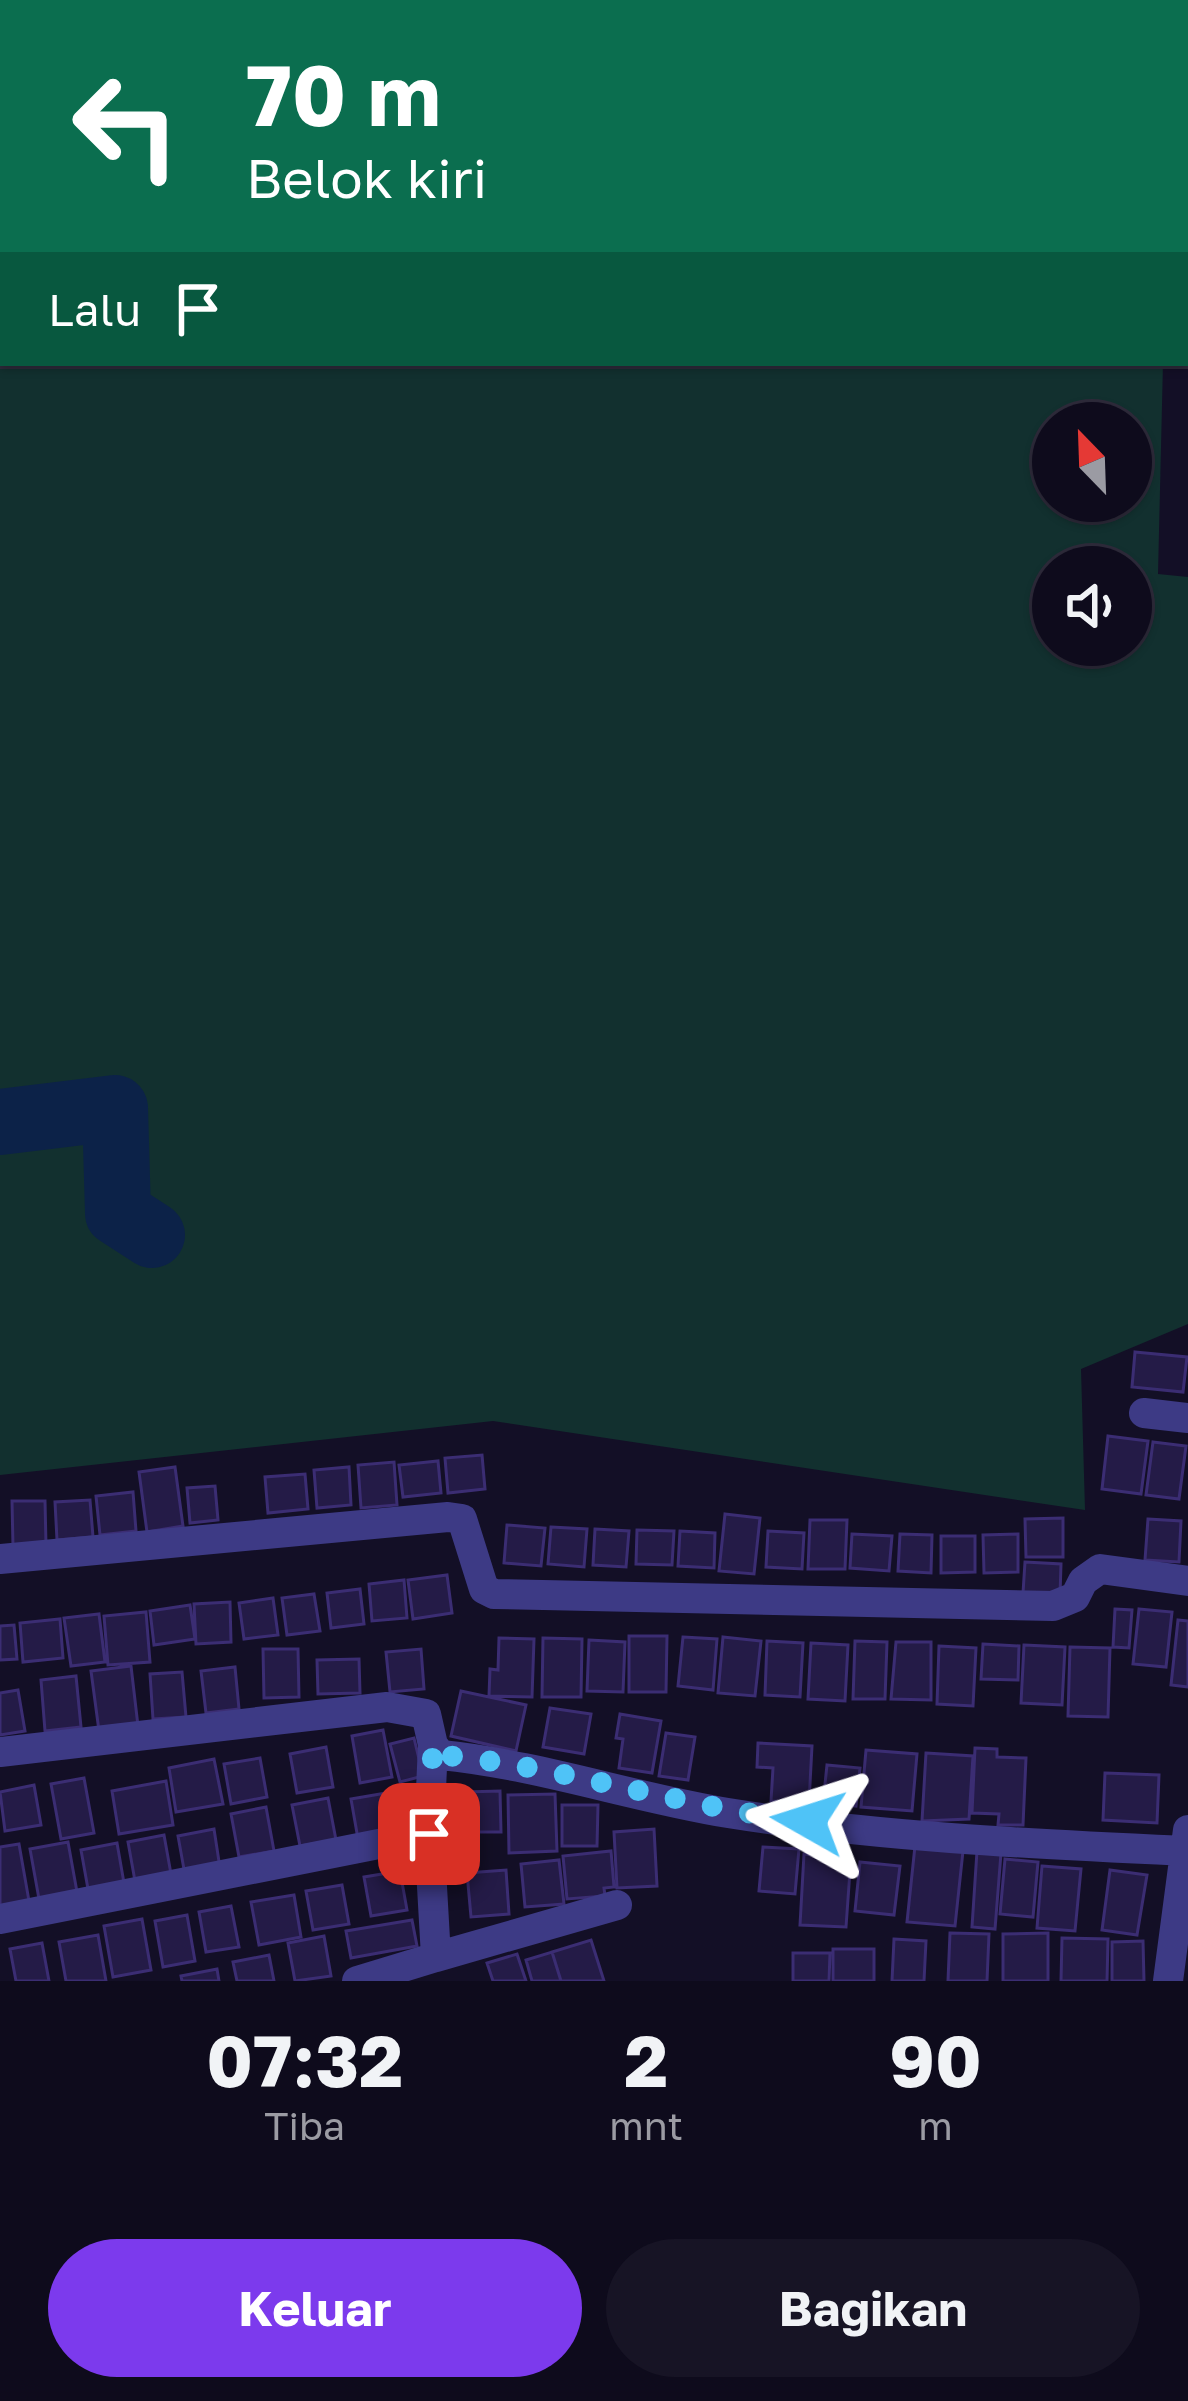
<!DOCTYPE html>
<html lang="id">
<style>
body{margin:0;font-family:"Golos Text",sans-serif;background:#171425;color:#f1f3f6;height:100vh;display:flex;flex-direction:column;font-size:45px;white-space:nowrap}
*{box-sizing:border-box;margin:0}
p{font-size:39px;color:#9b9ba3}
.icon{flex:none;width:66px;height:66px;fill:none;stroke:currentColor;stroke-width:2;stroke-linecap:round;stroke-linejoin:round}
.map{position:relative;height:1981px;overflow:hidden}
.panel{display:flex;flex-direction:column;background:#0e0b1c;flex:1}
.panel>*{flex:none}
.banner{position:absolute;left:0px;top:0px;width:1188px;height:366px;box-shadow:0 3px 9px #0004,0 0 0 3px #2e2b3b;background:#0b6e4f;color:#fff;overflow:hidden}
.needle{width:78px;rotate:337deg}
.buttons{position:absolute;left:1032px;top:402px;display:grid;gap:24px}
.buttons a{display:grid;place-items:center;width:120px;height:120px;border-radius:50%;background:#0e0b1c;box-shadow:0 3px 9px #0004,0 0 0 3px #2e2b3b;font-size:60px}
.pin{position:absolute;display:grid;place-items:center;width:102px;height:102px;color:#fff;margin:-51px;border-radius:24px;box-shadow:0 6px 18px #0006}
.me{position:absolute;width:132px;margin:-66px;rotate:276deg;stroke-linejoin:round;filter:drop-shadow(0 0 9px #0008)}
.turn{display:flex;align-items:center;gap:42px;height:252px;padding:0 48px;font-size:54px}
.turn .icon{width:156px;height:156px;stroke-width:2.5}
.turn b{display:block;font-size:84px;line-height:102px}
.then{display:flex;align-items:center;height:114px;padding:0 48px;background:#0003;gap:24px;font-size:45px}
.eta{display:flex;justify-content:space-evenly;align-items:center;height:204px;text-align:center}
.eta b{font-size:72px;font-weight:700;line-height:84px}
.action{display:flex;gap:24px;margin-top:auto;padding:24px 48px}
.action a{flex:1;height:138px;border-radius:72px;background:#7c3aed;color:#fff;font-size:48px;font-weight:700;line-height:138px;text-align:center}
.action a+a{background:#171425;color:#f1f3f6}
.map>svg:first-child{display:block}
.green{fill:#12302f;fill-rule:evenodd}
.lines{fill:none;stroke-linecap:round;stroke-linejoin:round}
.river{stroke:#0c2248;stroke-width:66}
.building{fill:#241b47;stroke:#3b2d73;stroke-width:3}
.minor{stroke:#3d3a85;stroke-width:30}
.route{stroke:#4fc3f7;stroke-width:21;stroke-dasharray:0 37.8}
</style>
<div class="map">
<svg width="1188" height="1981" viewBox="0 0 1188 1981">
<rect width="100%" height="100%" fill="#130f26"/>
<path class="green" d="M0,0h1040l-1037,3v360h1160l-5,211 30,3v747l-107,45 4,141 -592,-89 -493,54zM1053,423h78v78h-78zM1053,567h78v78h-78z"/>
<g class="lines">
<path class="river" d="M0,1122l115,-14 3,105 34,22"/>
</g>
<path class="building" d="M1135,1352l52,5 -4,35 -51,-5z
M1108,1436l40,5 -7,53 -39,-5z
M1153,1442l33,4 -7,53 -33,-4z
M482,1455l3,34 -37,4 -3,-35z
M438,1461l3,32 -38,4 -4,-32z
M394,1462l3,43 -36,3 -3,-43z
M175,1467l8,59 -36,6 -8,-60z
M349,1467l2,38 -34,3 -3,-38z
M305,1474l3,35 -40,4 -3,-36z
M215,1486l3,34 -28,3 -3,-35z
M133,1492l3,39 -36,4 -4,-39z
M90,1500l3,37 -36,3 -2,-38z
M12,1501h33l1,44 -33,1z
M725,1514l35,4 -6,56 -35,-3z
M1063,1518v39h-37l-1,-38z
M1148,1519l33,2 -2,41 -34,-2z
M810,1520h37l-2,49h-37z
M507,1525l38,3 -4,38 -37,-3z
M551,1527l36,2 -3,38 -36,-3z
M595,1529l34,2 -3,36 -33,-2z
M637,1530l37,1 -2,34 -36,-1z
M680,1531l35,2 -1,35 -36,-2z
M768,1531l36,2 -2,36 -36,-2z
M852,1534l40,2 -3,35 -39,-3z
M900,1534l32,1 -1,38 -33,-2z
M1018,1534v38l-34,1 -1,-38z
M941,1536h34v36l-34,1z
M1025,1562l36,2 -1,31 -37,-2z
M447,1575l5,38 -39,6 -5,-39z
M404,1580l3,38 -35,3 -3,-37z
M360,1589l4,35 -33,4 -4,-35z
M314,1594l6,37 -33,4 -5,-37z
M273,1598l5,37 -34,4 -5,-36z
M230,1602l1,40 -35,2 -2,-40z
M190,1605l5,34 -41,6 -4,-34z
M1115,1609l17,1 -3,38 -16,-1z
M1139,1609l33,3 -6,55 -33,-3z
M146,1612l4,50 -42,3 -4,-49z
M99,1614l6,48 -34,4 -7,-48z
M60,1619l3,39 -40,4 -3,-39z
M1178,1620l10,1v66l-17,-2z
M14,1625l3,34 -17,1v-34z
M629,1636h38l-1,56h-37z
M683,1637l34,2 -4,51 -35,-4z
M723,1637l38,4 -6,55 -37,-3z
M499,1638l35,1 -2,58 -43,-1 1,-27 8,1z
M543,1638l39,1 -1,58h-39z
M589,1640l36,2 -2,50 -36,-1z
M767,1641l36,2 -3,54 -35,-2z
M855,1641l32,1 -2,57h-32z
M896,1642h35v58l-40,-1z
M811,1643l37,2 -3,56 -37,-2z
M983,1644l36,2 -1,34 -37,-1z
M1024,1645l41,2 -3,58 -41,-2z
M939,1646l37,2 -3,58 -36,-2z
M1070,1647l40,1 -2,69 -40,-1z
M263,1649h35l1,48 -35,1z
M421,1649l3,40 -34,3 -4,-40z
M359,1659l1,34 -42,1 -1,-34z
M131,1666l7,60 -39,5 -8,-60z
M235,1667l4,42 -33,4 -5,-42z
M182,1672l4,45 -33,2 -3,-45z
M76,1676l5,51 -36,4 -4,-51z
M18,1690l7,41 -25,4v-42z
M461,1691l65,14 -10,46 -65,-15z
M550,1708l41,6 -7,40 -41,-7z
M620,1714l41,7 -9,52 -33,-5 4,-29 -7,-1z
M383,1730l9,47 -32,6 -8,-47z
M666,1733l29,4 -7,43 -29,-4z
M414,1738l9,38 -23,6 -10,-38z
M758,1743l54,3 -3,57 -38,-2 2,-33 -16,-1z
M326,1747l7,40 -36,6 -7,-39z
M975,1748l22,1v8l29,1 -3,67h-25l1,-11 -27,-1z
M866,1750l51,4 -5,57 -51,-4z
M926,1753l47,3 -4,63 -47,2z
M260,1758l7,39 -36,7 -7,-40z
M214,1759l9,45 -47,8 -7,-44z
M827,1765l33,3 -4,38 -33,-3z
M1105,1773l54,2 -2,48 -54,-3z
M84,1778l10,55 -33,6 -10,-55z
M166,1781l7,44 -54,9 -7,-43z
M34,1785l7,40 -36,6 -5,-39z
M500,1791l1,41h-35l-1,-40z
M386,1793l8,39 -36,7 -7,-40z
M555,1794l2,57 -48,2 -1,-58z
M328,1798l8,42 -36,6 -8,-41z
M562,1805h36l-1,41h-35z
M266,1807l8,44 -35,6 -8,-43z
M214,1829l6,39 -35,7 -7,-39z
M654,1829l3,57 -40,2 -3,-56z
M164,1835l7,39 -36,7 -7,-39z
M68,1842l9,50 -38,7 -9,-50z
M117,1843l7,40 -36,6 -7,-39z
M19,1844l10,57 -29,5v-59z
M915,1846l48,5 -8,75 -48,-4z
M763,1847l36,2 -4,45 -36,-3z
M611,1851l3,36 -10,1 1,8 -38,3 -4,-43z
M977,1851l24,2 -6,76 -23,-2z
M804,1854l47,3 -5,70 -46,-2z
M1005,1859l33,3 -5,55 -33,-3z
M559,1860l5,44 -39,3 -4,-43z
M860,1862l40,4 -6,49 -39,-4z
M1042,1866l39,3 -6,62 -38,-3z
M506,1870l3,44 -38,3 -4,-44z
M1110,1870l37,5 -10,60 -35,-5z
M400,1871l7,39 -36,6 -7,-39z
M342,1885l7,39 -36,6 -7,-39z
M294,1895l7,42 -42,8 -8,-43z
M231,1906l8,41 -33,5 -7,-40z
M187,1915l8,46 -32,6 -8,-46z
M142,1919l9,51 -38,7 -9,-51z
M412,1920l5,26 -66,12 -5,-27z
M950,1933l39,1 -2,47h-39z
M1048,1933v48h-45v-47z
M98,1935l8,46h-40l-7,-39z
M324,1936l7,40 -36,5 -7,-38z
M1062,1938l46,1 -1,42h-46z
M894,1939l32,2 -2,40h-32z
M591,1940l13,41h-43l-9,-29z
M1143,1941l1,40h-32v-39z
M42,1943l7,38h-33l-6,-32z
M833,1949h41v32h-41z
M552,1952l9,29h-29l-6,-21z
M793,1953h37l-1,28h-36z
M517,1954l9,27h-33l-6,-18z
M269,1955l5,26h-37l-4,-19z
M217,1969l2,12h-37l-1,-5z"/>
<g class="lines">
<path class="minor" d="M1144,1413l44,5
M0,1559l448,-42 14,2 22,70 10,5 559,12 22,-9 8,-16 17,-12 88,12
M0,1752l387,-45 39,7 7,31 8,10c99,10 190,42 287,58 150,24 305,31 457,38
M0,1919l429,-85
M436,1957l181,-52
M357,1981l79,-24 -7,-123 4,-89
M1168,1981l20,-151"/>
</g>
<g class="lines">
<path class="route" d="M429,1834l4,-89 8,10c125,12 243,53 367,66"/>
</g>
</svg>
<div class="buttons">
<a><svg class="needle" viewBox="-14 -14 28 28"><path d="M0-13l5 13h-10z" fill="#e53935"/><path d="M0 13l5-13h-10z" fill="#9b9ba3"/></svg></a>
<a><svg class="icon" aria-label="sound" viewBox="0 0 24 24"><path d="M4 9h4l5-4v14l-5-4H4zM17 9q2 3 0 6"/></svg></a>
</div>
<div class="pin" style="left:429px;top:1834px;background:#d93025"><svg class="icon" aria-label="arrive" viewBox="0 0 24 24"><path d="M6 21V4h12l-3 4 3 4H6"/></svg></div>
<svg class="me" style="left:808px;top:1821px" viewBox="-20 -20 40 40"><path d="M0-17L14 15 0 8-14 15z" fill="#4fc3f7" stroke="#fff" stroke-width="4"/></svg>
<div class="banner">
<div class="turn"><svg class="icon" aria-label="left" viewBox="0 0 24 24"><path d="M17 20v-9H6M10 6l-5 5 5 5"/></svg><div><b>70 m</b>Belok kiri</div></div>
<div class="then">Lalu<svg class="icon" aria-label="arrive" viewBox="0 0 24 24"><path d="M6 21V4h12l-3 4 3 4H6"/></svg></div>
</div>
</div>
<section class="panel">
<div class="eta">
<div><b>07:32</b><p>Tiba</p></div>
<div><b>2</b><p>mnt</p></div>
<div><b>90</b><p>m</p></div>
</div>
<div class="action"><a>Keluar</a><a>Bagikan</a></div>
</section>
